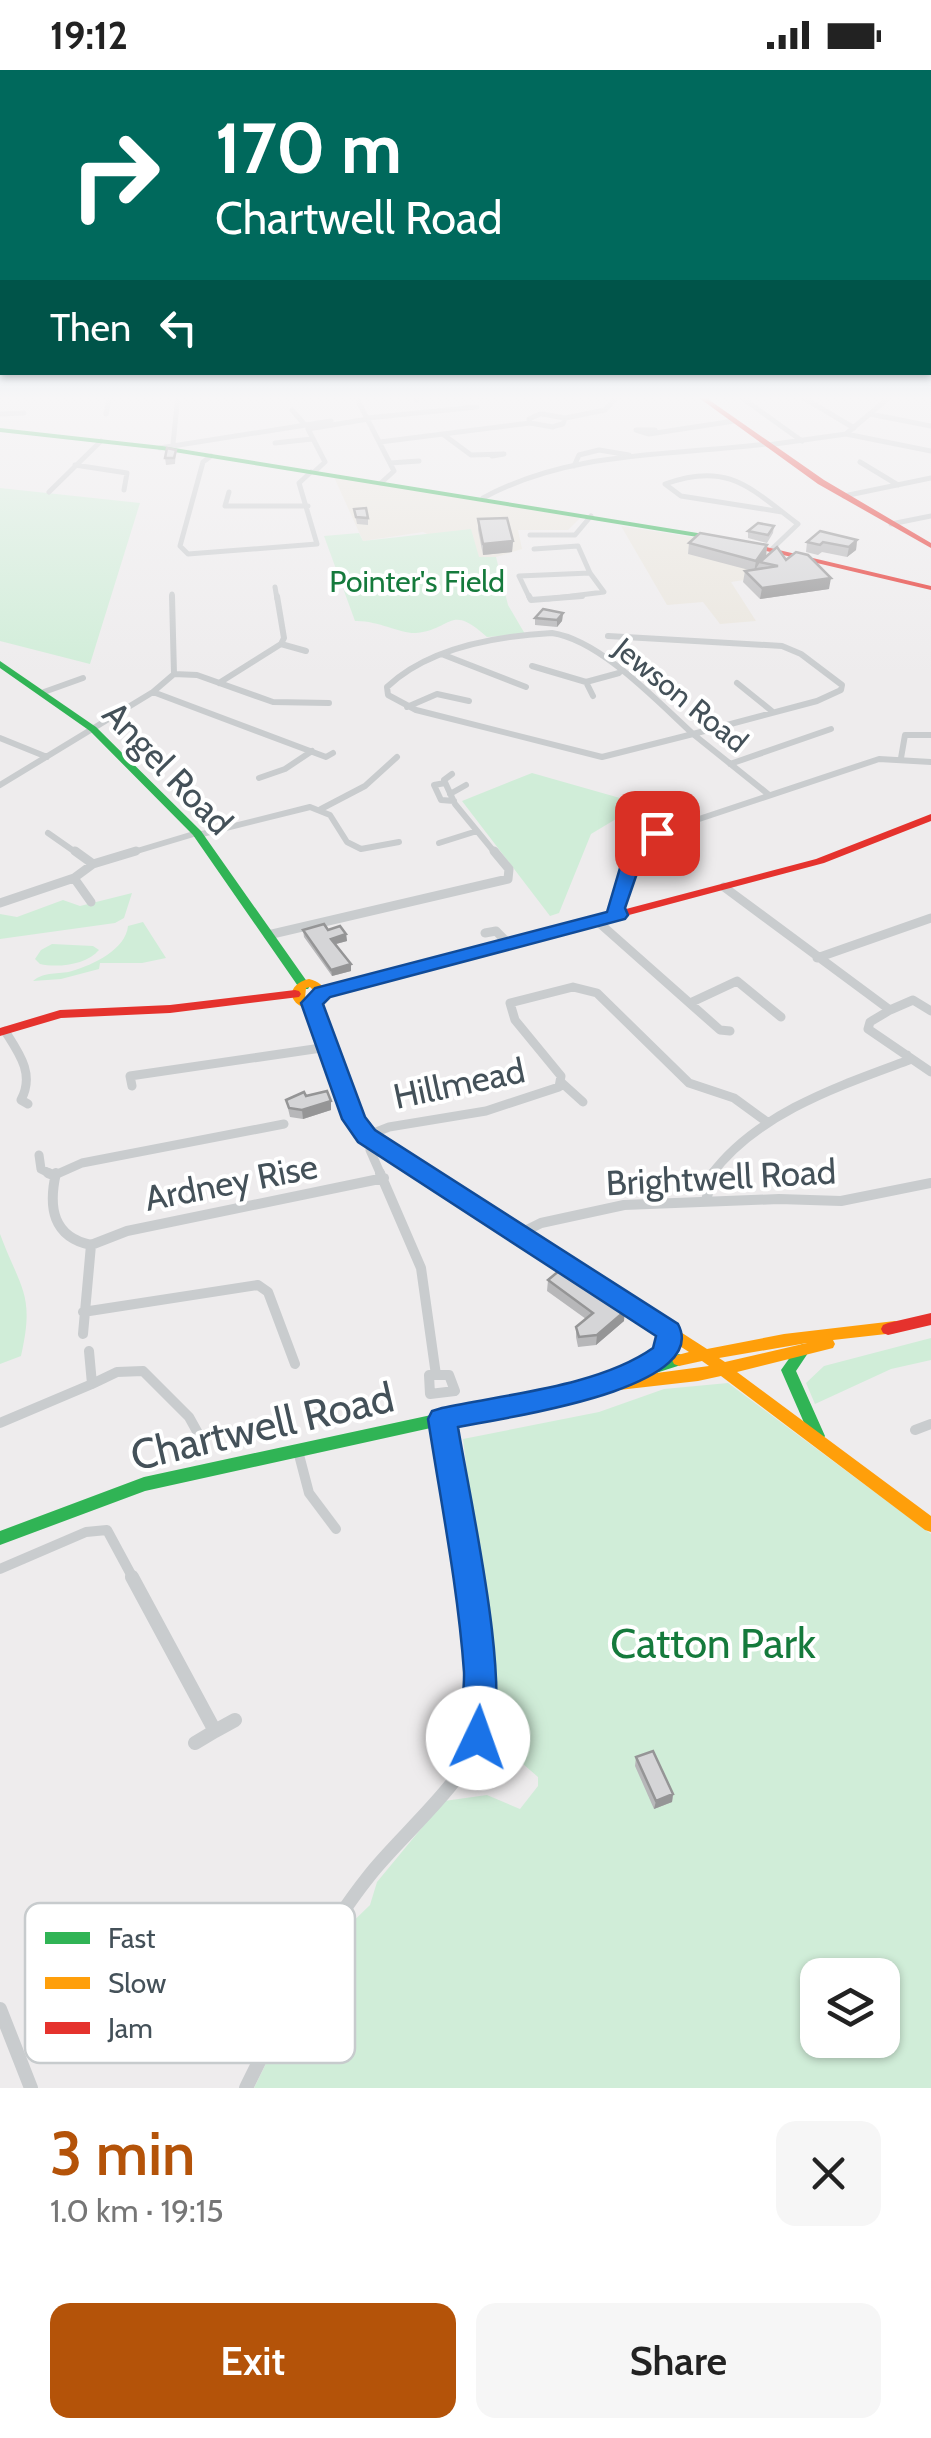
<!DOCTYPE html>
<meta charset="utf-8">
<style>
body{margin:0;font-family:Cabin,sans-serif;background:#f6f6f6;color:#222;height:100vh;display:flex;flex-direction:column;font-size:38px;white-space:nowrap}
*{box-sizing:border-box;margin:0}
p{font-size:32px;color:#767676}
.icon{flex:none;width:55px;height:55px;fill:none;stroke:currentColor;stroke-width:2;stroke-linecap:round;stroke-linejoin:round}
.map{position:relative;height:2018px;overflow:hidden}
.sheet{display:flex;flex-direction:column;background:#fff;flex:1}
.sheet>*{flex:none}
.banner{position:absolute;left:0px;top:0px;width:932px;height:305px;box-shadow:0 2px 8px #0004;background:#00695c;color:#fff;overflow:hidden}
.tools{position:absolute;left:800px;top:1888px;display:grid;gap:20px}
.tools a{display:grid;place-items:center;width:100px;height:100px;border-radius:20px;background:#fff;box-shadow:0 2px 8px #0004;font-size:50px}
.pin{position:absolute;display:grid;place-items:center;width:85px;height:85px;color:#fff;margin:-42px;border-radius:20px;box-shadow:0 5px 15px #0006}
.me{position:absolute;width:110px;margin:-55px;rotate:3deg;stroke-linejoin:round;filter:drop-shadow(0 0 8px #0008)}
.turn{display:flex;align-items:center;gap:35px;height:210px;padding:0 50px;font-size:45px}
.turn .icon{width:130px;height:130px;stroke-width:2.5}
.turn b{display:block;font-size:70px;line-height:85px}
.then{display:flex;align-items:center;height:95px;padding:0 50px;background:#0003;gap:20px;font-size:38px}
.round{display:grid;place-items:center;flex:none;width:105px;height:105px;border-radius:20px;background:#f6f6f6}
.headline{display:flex;align-items:center;justify-content:space-between;height:170px;padding:0 50px}
h1{font-size:60px;font-weight:600;line-height:75px;color:#b45309}
.primary-button{display:flex;gap:20px;margin-top:auto;padding:20px 50px}
.primary-button a{flex:1;height:115px;border-radius:20px;background:#b45309;color:#fff;font-size:40px;font-weight:600;line-height:115px;text-align:center}
.primary-button a+a{background:#f6f6f6;color:#222}
.status{display:flex;justify-content:space-between;align-items:center;height:70px;padding:0 50px;background:#fff;direction:ltr}
.status svg{height:28px;fill:currentColor}
.map>svg:first-child{display:block}
.commercial{fill:#eae6de}
.green{fill:#d0edd8;fill-rule:evenodd}
.lines{fill:none;stroke-linecap:round;stroke-linejoin:round}
.street-far4{stroke:#c9ccce;stroke-width:5}
.street-far3{stroke:#c9ccce;stroke-width:6}
.street-far2{stroke:#c9ccce;stroke-width:9}
.street-far1{stroke:#c9ccce;stroke-width:10}
.street{stroke:#c9ccce;stroke-width:14}
.fast{fill:#30b455;fill-rule:evenodd}
.slow{fill:#ff9f0a;fill-rule:evenodd}
.jam{fill:#e5322d;fill-rule:evenodd}
.wall{fill:#b7b7b9}
.shaded-wall{fill:#959596}
.building{fill:#d5d5d7;stroke:#959596;stroke-width:2.5}
.route{fill:#1a73e8;stroke:#114b97;stroke-width:2.5}
.labels{text-anchor:middle;dominant-baseline:central;stroke-width:8;stroke-linejoin:round;paint-order:stroke}
.far-park-label{font-size:30px;fill:#157a3c;stroke:#fff}
.far-street-label{font-size:30px;fill:#445159;stroke:#fff}
.street-label{font-size:35px;fill:#445159;stroke:#fff}
.near-street-label{font-size:42px;fill:#445159;stroke:#fff}
.near-park-label{font-size:42px;fill:#157a3c;stroke:#fff}
.key{fill:#fff;stroke:#c7cbcd;stroke-width:2.5}
.key-label{font-size:28px;fill:#445159}
</style>
<div class="status"><b>19:12</b><svg viewBox="0 0 49 12"><path d="M0 12V9h3v3zM5 12V6h3v6zM10 12V3h3v9zM15 12V0h3v12zM26 1h20v11H26zM47 4h2v5h-2z"/></svg></div>
<div class="map">
<svg width="931" height="2018" viewBox="0 0 931 2018">
<rect width="100%" height="100%" fill="#eeeced"/>
<path class="commercial" d="M334,407l246,41 -12,12h-50l4,19 -26,8h-17l-56,-25 -60,9z
M621,456l108,17 94,25 -92,14 25,39 -36,3 -17,-22 -36,3z"/>
<path class="green" d="M0,418l140,15 -50,161 -90,-23z
M471,459l8,28h17l12,48 17,29 -38,3c-38,-34 -33,-8 -71,-4 -15,1 -39,-13 -61,-12l-31,-85 35,-3 4,8z
M532,703l109,31 -50,30 -32,79 -9,3 -88,-115z
M132,823l-8,25 -9,5 -115,16v-25l17,3 46,-17 17,6z
M143,852l23,36 -24,5h-42l-1,6 -38,10 -28,2c12,-10 25,-6 39,-10 21,-6 54,-22 56,-45z
M52,874l41,2 6,4c-12,15 -42,18 -59,14l-5,-5 6,-9z
M0,1164c21,56 35,60 21,122l-21,8z
M931,1268v22l-40,9 -76,35 -9,-21 18,-17z
M728,1313l203,151v554h-677l39,-79 44,-72 33,-32 7,-23 67,-81 43,-6 33,14 18,-23v-9l-30,-26 -13,-46 -32,-266 136,-27 65,-23zM818,1905h64v65h-64z"/>
<g class="lines">
<path class="street-far4" d="M355,325l39,76 -13,12
M414,325l3,5
M738,325l64,46
M799,325l55,33
M478,327l17,-2
M292,340l13,15
M1,344l23,-1
M106,344l4,-19
M540,344l-11,5 1,4 23,4
M542,344l23,4 -2,6 -8,2
M870,344l61,12
M367,348l110,-11
M565,348l40,-8 14,-15
M655,360h-19l13,4 85,-13
M846,364l85,17
M444,365l27,20 33,-1 -12,2
M380,372l150,-19
M275,373l37,-4
M173,374l5,-49
M768,375l78,-11 46,-39
M160,378l171,-27
M211,386l-8,6 -23,84 8,8 129,-10 -18,-61 12,-11
M860,392l38,23
M390,393l29,-2
M75,395l52,8 -3,17
M574,396l5,-11 20,-5 30,5
M314,402l11,-10 -17,-33 60,-10
M49,422l52,-51
M229,422l-4,14h83
M844,426l87,-18
M483,428c88,-48 186,-42 283,-54
M891,454l40,-8
M530,465h45l16,-19
M534,479l44,-3 12,27
M772,479l26,-25c-48,-36 -70,-63 -133,-40l16,12 101,16
M275,517l2,12
M172,524v5
M530,529l-11,-23 71,-3
M548,529l56,-7 -14,-19"/>
<path class="street-far3" d="M172,526l2,78
M529,526l2,4 51,-4
M552,563c48,7 105,68 141,101l-91,23 -186,-47 -28,-15 -1,-8c41,-39 110,-51 165,-54z
M608,566l174,10 19,8 41,31 -1,5 -24,11 -124,33
M281,574l25,7
M444,585l82,32
M532,596l54,16
M174,604l23,1 76,27 56,1
M219,613l62,-39 3,-6 -7,-42
M737,613l36,29
M44,622l39,-14
M153,622l173,65 7,-4
M593,626l-7,-14 33,-9
M407,637l30,-13 32,7
M693,664l75,60
M0,668l47,19
M901,688l4,-23h26
M730,694l101,-35
M452,704l-8,6 11,24 41,50
M259,708l26,-9 27,-18
M445,713l-11,2 7,15 13,1
M0,715l153,-93 21,-18
M450,724l16,-9
M321,739l44,-23 32,-29
M48,763l30,21
M198,765l112,-28 20,8 17,27 14,7 38,-7
M439,773l38,-12
M127,784l70,-21
M634,784l23,-21 222,-74 52,3"/>
<path class="street-far2" d="M75,781l18,13
M74,808l19,-14 43,-13
M724,817l166,123 -20,12 -2,7 63,43
M0,833l74,-25 17,24
M618,845l-3,-7 20,-57
M597,851l123,109 10,1
M485,863l11,-2 12,12
M268,865l240,-56 1,-10 -15,-18
M817,888l114,-40
M690,933l47,-22 44,36
M890,940l23,-10 18,11
M5,961c14,22 30,43 16,69l7,4
M562,1013l21,19
M132,1016l-2,-10 198,-29
M366,1066l23,-9 97,-16 73,-24 2,-11 -46,-56 -5,-17 63,-16 24,6 92,90 45,15 33,24
M376,1073l-6,7 11,25
M39,1085l2,14 12,6
M55,1105l27,-12 202,-39
M711,1105c46,-62 128,-89 198,-115l-2,-5"/>
<path class="street-far1" d="M48,1103l5,2
M56,1103c-8,35 -3,64 35,72
M380,1103l41,95 15,107
M706,1131l7,-28
M517,1165l24,-12 83,-18 155,-6 62,2 90,-18
M91,1175l36,-14 257,-53
M83,1242l175,-27 10,7 27,72
M83,1264l8,-89
M429,1305h20l6,16 -25,3z
M92,1314l25,-12 26,-1 46,46 10,18
M442,1349l27,161
M0,1353l92,-39 -3,-33
M915,1360l16,-6
M298,1381l11,42 27,36
M0,1499l86,-37 21,-2 27,50"/>
<path class="street" d="M132,1507l83,154 -20,12
M215,1661l20,-11
M0,1939l31,79
M246,2018c36,-73 72,-148 123,-212 29,-38 97,-94 109,-138 10,-38 -5,-120 -9,-161"/>
<path class="fast" d="M0,358l162,18 554,90 4,2 -4,2 -554,-90 -162,-18z
M0,591l96,66 105,104 107,152 2,3 -2,3h-8l-107,-154 -103,-104 -90,-63z
M803,1274l5,2 2,4 -14,21 29,65 -3,5 -5,1 -5,-1 -31,-71 17,-24z
M679,1284l5,2 2,4 -2,4 -81,26 -458,101 -145,54v-14l144,-54 459,-99z"/>
<path class="slow" d="M309,909c15,3 22,15 10,27l41,112 11,15 336,216 77,-15 111,-13 5,2 2,4 -2,4 -5,2 -62,7 2,4 -2,4 -96,24 194,144v16l-6,-2 -204,-154 -23,5 -79,9 -5,-2 -3,-4 3,-4 5,-2 90,-12 -7,-5 -23,5 -5,-2 -2,-4 2,-4 15,-4 -14,-9c-2,15 -21,32 -35,29l-2,-4 2,-4 20,-17 1,-13 -300,-195 -13,-20 -40,-110c-22,-6 -21,-25 1,-30zM310,917l3,3 -1,9 -4,2 -3,-3 1,-10zM807,1273l-82,19 -6,-4z"/>
<path class="jam" d="M695,325h7l122,85 107,63v5l-113,-64z
M749,473l182,43v4l-182,-43z
M931,744v7l-107,42 -502,134 -6,-4 2,-3 498,-131z
M295,920l4,1 2,3 -2,3 -129,16 -109,5 -61,18v-8l60,-18 110,-5z
M931,1243v12l-43,10 -5,-2 -2,-4 2,-4 5,-2z"/>
</g>
<path class="wall" d="M176,380l-1,14 -9,1 -1,-7z
M354,439l14,9v7l-11,-1z
M478,449l35,22 -1,11 -29,3 -5,-25z
M774,456l-1,7 -6,10 -19,-5v-7z
M857,470l-1,10 -9,7 -25,-5 -4,3 -12,-3 1,-10z
M689,473l78,2 -1,11 20,4 43,29 -69,10 -17,-17 2,-11 4,-1 -61,-16z
M563,543l-1,8 -5,6 -22,-2v-7z
M303,860h25l18,4 1,7 -11,3 15,20v7l-19,5 -28,-39z
M306,1026l25,14 -28,9 -13,-2 -4,-17z
M548,1210l76,41 -28,24 -18,2 -2,-10v-10l10,-8 -39,-28z
M636,1687l37,37 -1,8 -18,7 -19,-43z"/>
<path class="shaded-wall" d="M857,470l-1,10 -9,7 2,-10z
M513,471l-1,11 -29,3v-11z
M767,475l-1,11 -6,6 -6,10 2,-11z
M831,508l-2,11 -69,10 2,-11z
M563,543l-1,8 -5,6v-7z
M346,864l1,7 -15,4 -1,-6z
M351,894v7l-19,5 -1,-6z
M331,1031v9l-28,9 -1,-9z
M625,1241l-1,10 -28,24 1,-10z
M673,1724l-1,8 -18,7 2,-8z"/>
<path class="building" d="M167,378l9,2 -2,8h-9z
M366,438l2,10 -12,-1 -2,-8z
M507,448l6,23 -30,3 -5,-25z
M758,453l16,3 -6,9 -20,-4z
M820,461l37,9 -8,7 -26,-5 -3,3 -13,-3z
M700,463l67,12 -11,16 -67,-18z
M777,477l9,13 10,-8 12,3 23,23 -69,10 -17,-17 33,-5 -18,-4z
M543,539l20,4 -6,7 -22,-2z
M324,854l4,6 12,-4 6,8 -15,5 20,25 -20,6 -28,-40z
M327,1021l4,10 -29,9 -13,-2 -3,-8 18,-8 2,4z
M560,1200l6,2 59,39 -28,24 -18,2 -3,-10 17,-14 -45,-33z
M653,1681l20,43 -17,7 -20,-44z"/>
<linearGradient id="sky" x2="0" y2="1"><stop stop-color="#8dc8ea"/><stop offset="0.54" stop-color="#f7f6f7"/><stop offset="1" stop-color="#f7f6f7" stop-opacity="0"/></linearGradient>
<rect width="931" height="607" fill="url(#sky)"/>
<path class="route" d="M657,757l10,6 -23,20 -19,55 3,7 -3,4 -295,78 -7,7 42,113 10,13 303,194c35,66 -181,95 -220,103 11,69 56,265 31,322l-11,4 -12,-4c-10,-24 -1,-52 -2,-77 -6,-84 -23,-169 -36,-253l4,-8 10,-3c65,-14 157,-22 211,-60l3,-12 -298,-194 -16,-23 -41,-116 14,-15 292,-76 18,-61z"/>
<g class="labels">
<g class="far-park-label">
<text x="417" y="511">Pointer's Field</text>
</g>
<g class="far-street-label">
<text transform="translate(681 625) rotate(39)">Jewson Road</text>
</g>
<g class="street-label">
<text transform="translate(168 698) rotate(46)">Angel Road</text>
<text transform="translate(459 1013) rotate(-12)">Hillmead</text>
<text transform="translate(721 1107) rotate(-3)">Brightwell Road</text>
<text transform="translate(231 1112) rotate(-11)">Ardney Rise</text>
</g>
<g class="near-street-label">
<text transform="translate(262 1356) rotate(-13)">Chartwell Road</text>
</g>
<g class="near-park-label">
<text x="713" y="1573">Catton Park</text>
</g>
</g>
<rect x="25" y="1833" width="330" height="160" rx="15" class="key"/>
<rect x="45" y="1862" width="45" height="12" fill="#30b455"/>
<rect x="45" y="1907" width="45" height="12" fill="#ff9f0a"/>
<rect x="45" y="1952" width="45" height="12" fill="#e5322d"/>
<g class="key-label">
<text x="108" y="1878">Fast</text>
<text x="108" y="1923">Slow</text>
<text x="108" y="1968">Jam</text>
</g>
</svg>
<div class="tools">
<a><svg class="icon" aria-label="layers" viewBox="0 0 24 24"><path d="M12 4l9 5-9 5-9-5zM3 14l9 5 9-5"/></svg></a>
</div>
<div class="pin" style="left:657px;top:763px;background:#d93025"><svg class="icon" aria-label="arrive" viewBox="0 0 24 24"><path d="M6 21V4h12l-3 4 3 4H6"/></svg></div>
<svg class="me" style="left:478px;top:1668px" viewBox="-20 -20 40 40"><circle r="19" fill="#fff"/><path d="M0-13L10 11 0 6-10 11z" fill="#1a73e8"/></svg>
<div class="banner">
<div class="turn"><svg class="icon" aria-label="right" viewBox="0 0 24 24"><path d="M7 20v-9h11M14 6l5 5-5 5"/></svg><div><b>170 m</b>Chartwell Road</div></div>
<div class="then">Then<svg class="icon" aria-label="left" viewBox="0 0 24 24"><path d="M17 20v-9H6M10 6l-5 5 5 5"/></svg></div>
</div>
</div>
<section class="sheet">
<div class="headline"><div><h1>3 min</h1><p>1.0 km · 19:15</p></div><a class="round"><svg class="icon" aria-label="close" viewBox="0 0 24 24"><path d="M6 6l12 12M18 6L6 18"/></svg></a></div>
<div class="primary-button"><a>Exit</a><a>Share</a></div>
</section>
